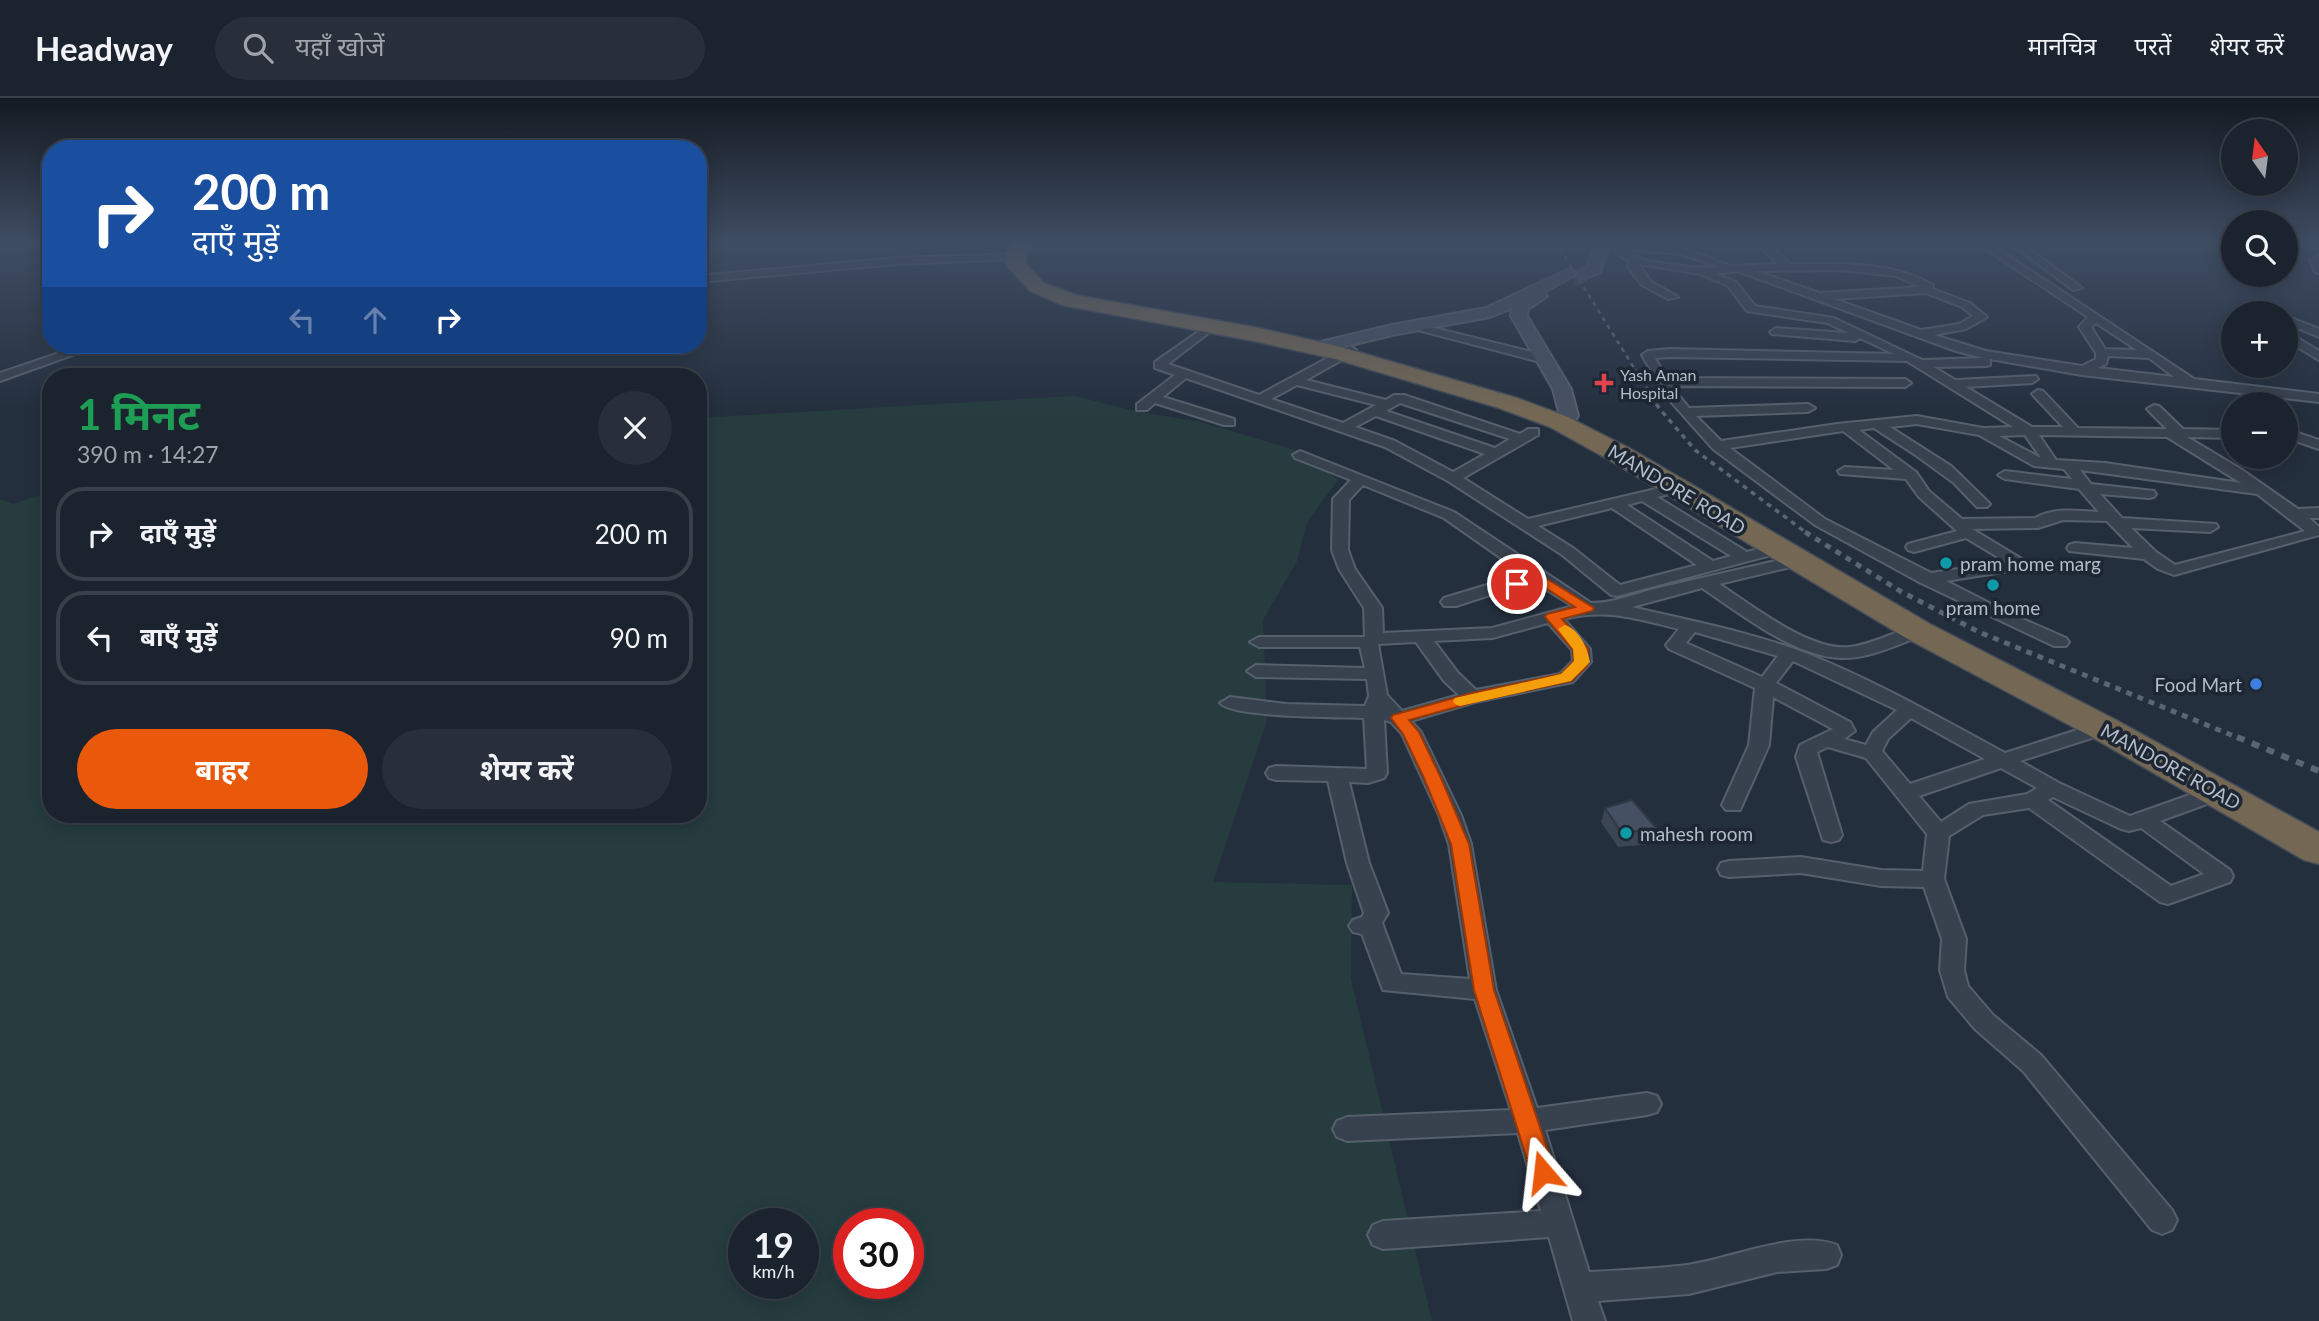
<!DOCTYPE html>
<html lang="hi">
<meta charset="utf-8">
<style>
body{margin:0;font-family:Lato,"Noto Sans Devanagari",sans-serif;background:#282f3a;color:#f1f3f6;height:100vh;display:flex;flex-direction:column;font-size:26px;white-space:nowrap}
*{box-sizing:border-box;margin:0}
p{font-size:23px;color:#a0a4aa}
.icon{flex:none;width:38px;height:38px;fill:none;stroke:currentColor;stroke-width:2;stroke-linecap:round;stroke-linejoin:round}
.map{position:relative;flex:1;overflow:hidden}
.details{position:absolute;left:42px;top:270px;width:665px;height:455px;display:flex;flex-direction:column;background:#1b232e;border-radius:28px;box-shadow:0 4px 18px #0003,0 0 0 2px #39404a}
.details>*{flex:none}
.guide{position:absolute;left:42px;top:42px;width:665px;height:214px;border-radius:28px;box-shadow:0 4px 18px #0003,0 0 0 2px #39404a;background:#1a4fa0;color:#fff;overflow:hidden}
.needle{width:46px;rotate:346deg}
.buttons{position:absolute;left:2221px;top:21px;display:grid;gap:14px}
.buttons a{display:grid;place-items:center;width:77px;height:77px;border-radius:50%;background:#1b232e;box-shadow:0 4px 18px #0003,0 0 0 2px #39404a;font-size:35px}
.speed{position:absolute;left:728px;top:1110px;display:flex;gap:14px;font-size:35px;font-weight:700;text-align:center}
.speed>*{display:grid;place-content:center;width:91px;height:91px;border-radius:50%;background:#1b232e;box-shadow:0 4px 18px #0003,0 0 0 2px #39404a;line-height:1}
.speed small{font-size:18px;font-weight:400}
.speed .limit{border:10px solid #d22;background:#fff;color:#111}
.pin{position:absolute;display:grid;place-items:center;width:60px;height:60px;color:#fff;margin:-30px;border:4px solid #fff;border-radius:50%;box-shadow:0 2px 7px #0007}
.me{position:absolute;width:77px;margin:-38px;rotate:343deg;stroke-linejoin:round;filter:drop-shadow(0 0 5px #0008)}
.turn{display:flex;align-items:center;gap:24px;height:147px;padding:0 35px;font-size:32px}
.turn .icon{width:91px;height:91px;stroke-width:2.5}
.turn b{display:block;font-size:49px;line-height:60px}
.lanes{display:flex;align-items:center;height:66px;padding:0 35px;background:#0003;justify-content:center;gap:35px;direction:ltr}
.lanes .off{opacity:.35}
.round{display:grid;place-items:center;flex:none;width:74px;height:74px;border-radius:37px;background:#282f3a}
.overview{display:flex;align-items:center;justify-content:space-between;height:119px;padding:0 35px}
h1{font-size:42px;font-weight:700;line-height:52px;color:#1e9e55}
.cta{display:flex;gap:14px;margin-top:auto;padding:14px 35px}
.cta a{flex:1;height:80px;border-radius:42px;background:#ea580c;color:#fff;font-size:28px;font-weight:700;line-height:80px;text-align:center}
.cta a+a{background:#282f3a;color:#f1f3f6}
ul{padding:0;list-style:none}
li{display:flex;align-items:center;gap:21px;height:94px;margin:0 14px 10px;padding:0 21px;border:4px solid #39404a;border-radius:28px}
li div{flex:1}
li b{display:block;font-size:26px}
li em{font-style:normal}
header{display:flex;align-items:center;gap:42px;box-sizing:border-box;height:98px;padding:0 35px;background:#1b232e;border-bottom:2px solid #39404a}
header strong{font-size:33px}
nav{display:flex;gap:38px;margin-inline-start:auto;font-size:24px}
.search{width:490px;height:63px;background:#282f3a;display:flex;align-items:center;gap:18px;box-sizing:border-box;padding:0 24px;border-radius:38px;color:#a0a4aa;font-size:26px}
.map>svg:first-child{display:block}
.green{fill:#263c3f;fill-rule:evenodd}
.lines{fill:none;stroke-linecap:round;stroke-linejoin:round}
.secondary-tunnel{stroke:#3a4453;stroke-width:17;stroke-dasharray:17 8;stroke-linecap:butt}
.street-casing{stroke:#565f6c;stroke-width:4}
.secondary-casing{stroke:#565f6c;stroke-width:4}
.highway-casing{stroke:#434c59;stroke-width:3}
.street{fill:#38414e;fill-rule:evenodd}
.secondary{fill:#465061;fill-rule:evenodd}
.highway{fill:#746855;fill-rule:evenodd}
.rail-far3{stroke:#5a6575;stroke-width:2.5;stroke-dasharray:4.5 4.5;stroke-linecap:butt}
.rail-far2{stroke:#5a6575;stroke-width:3.5;stroke-dasharray:5 5;stroke-linecap:butt}
.rail-far1{stroke:#5a6575;stroke-width:5;stroke-dasharray:6 6;stroke-linecap:butt}
.rail{stroke:#5a6575;stroke-width:6;stroke-dasharray:8 8;stroke-linecap:butt}
.wall{fill:#3b4654}
.building{fill:#455162;stroke:#303945;stroke-width:2}
.route{fill:#ea580c;stroke:#983908;stroke-width:2}
.slow{fill:#f59e0b}
.health-dot{fill:#e0444e;stroke:#1d2633;stroke-width:2.5}
.culture-dot{fill:#0f9aa8;stroke:#1d2633;stroke-width:2.5}
.shop-dot{fill:#3f7fe0;stroke:#1d2633;stroke-width:2.5}
.labels{text-anchor:middle;dominant-baseline:central;stroke-width:7;stroke-linejoin:round;paint-order:stroke}
.far-poi-label{font-size:16px;fill:#b4bcc9;stroke:#1d2633;text-anchor:start}
.street-label{font-size:19px;fill:#b4bcc9;stroke:#1d2633}
.poi-label{font-size:19px;fill:#b4bcc9;stroke:#1d2633;text-anchor:start}
</style>
<header>
<strong>Headway</strong>
<div class="search"><svg class="icon" aria-label="search" viewBox="0 0 24 24"><circle cx="10" cy="10" r="6"/><path d="M15 15l6 6"/></svg>यहाँ खोजें</div>
<nav><a>मानचित्र</a><a>परतें</a><a>शेयर करें</a></nav>
</header>
<div class="map">
<svg width="2319" height="1223" viewBox="0 0 2319 1223">
<rect width="100%" height="100%" fill="#242f3e"/>
<path class="green" d="M1074,298l61,15 66,11 101,30 36,28 -31,42 -10,39 -34,59 4,101 -54,161 139,3 -1,94 81,342h-1432v-822l13,5 38,-13v323h647v-396zM744,1125h59v60h-59zM849,1125h59v60h-59z"/>
<g class="lines">
<path class="secondary-tunnel" d="M1573,180l12,-4"/>
<defs>
<path id="street" d="M1619,143h8l1,3 54,4 49,18 47,-2 -23,-23h11l24,23c48,0 99,-4 143,21v4l37,14 17,14 -21,12 -32,6 52,16 96,15 14,-7v-6l-17,-26 9,-10 -114,-76h12l208,138 125,15v8l-237,-27 -92,-16v6l-4,1 -52,1 21,13 81,-4 2,3 -6,4 -66,4 66,40h31l-31,-33 6,-4 5,1 35,37 89,1 -20,-20 7,-4 5,1 24,23 50,1v8l-46,-1 52,31 59,41 21,-1v10h-10l10,9v8l-145,40 -16,-6 -14,-10 -75,-8 -2,-3 2,-3 6,-2 58,5 -26,-27 -44,-1 -25,8 -66,1 58,35 -8,5 -76,12 63,32 57,25 3,4 -3,4h-12l-133,-63 -106,-58 -102,-76 -48,-54 -23,-40 6,-4 22,-2 224,5 -34,-16 -5,3 -83,-7 -2,-2 6,-4 73,5 -22,-10 -80,-12 -19,-25 -28,-12 -61,-10 11,17 28,16 -10,2 -26,-14 -14,-18 1,-6 -12,-7zM1627,152l54,4 37,13c-18,2 -82,-3 -91,-17zM1841,172l55,6 25,11 -102,6 -63,-22zM1737,173l219,80 28,7 -62,2 -88,-42 -79,-12 -19,-24 -20,-8zM1926,195l36,14 11,9 -14,8 -38,6 -87,-31zM2096,225l41,27 -32,-1 -14,-22zM2108,258l41,2 25,19 -76,-9 8,-4zM1670,259l237,4 106,66 -30,1 -66,-12 -80,8 -116,17 -25,-25 112,-4 7,-4 -7,-4 -119,4 -18,-22 234,1 6,-4 -6,-4 -239,-1 -11,-20zM1917,326l62,11 55,31 30,3 8,10 -67,-8 -7,4 7,4 74,10 20,23c-22,-1 -45,-5 -64,6l-73,1 -33,-28 -13,-19 -57,-42 15,-2 40,26 40,29 23,24h10l3,-3 -3,-3 -36,-35 -61,-39zM1843,333l51,39 -49,-3 -7,4 2,3 66,5 13,18 38,34 -49,13 -2,3 2,3 6,2 52,-14 40,24 -75,11 -106,-54 -95,-71zM2025,337l16,23 -42,-22zM2039,337l128,2 74,46 -136,-20 -49,-3zM2080,372l177,24 48,37 -130,34 -19,-13 -25,-24 79,4 8,-5 -2,-3 -94,-6 -22,-24 49,4 5,-1 2,-3 -2,-3 -63,-7z
M2007,143h12l63,47 -9,2z
M1019,156l1,2 -5,3 -119,5 -198,18v-6l198,-18z
M2319,158v17l-4,-1 -5,-12z
M2249,210l21,2 6,3h-31v-4z
M2286,218l33,13v8l-33,-14z
M1211,225l4,1v4l-47,36 91,31 91,-49 6,4 -2,3 -48,27 80,20 8,-5h10l116,39 8,-5h10v6l-75,43 65,41 149,-35 7,4 -2,3 -25,6 90,55 30,-8 8,5 -2,3 -166,44 -6,-1 -50,-41 -113,-73 -63,-34 -199,-69 -23,19 71,22v6h-10l-69,-22 -8,7h-10v-6l38,-29 -20,-7v-6zM1297,287l79,20 -33,18 -72,-24zM1400,305l110,36 -15,9 -109,-37zM1376,318l109,38 -32,18 -58,-31 -40,-14zM1642,403l89,55 -18,5 -86,-56zM1612,410l85,57 -77,20 -47,-37 -35,-22z
M1414,225l134,33 2,3 -6,4 -134,-35v-4z
M2286,233l33,20v9l-33,-20z
M83,247h17l-100,36v-8z
M2295,334l24,8v9l-29,-10 -2,-3z
M1300,353l154,61 137,91c22,0 41,-8 63,-14 48,-11 95,-22 143,-33l6,2 2,3 -2,3 -84,20c33,21 91,68 131,63 24,-3 45,-16 68,-21l9,5 -3,4c-25,9 -55,24 -83,23 -47,-1 -101,-45 -139,-70l-70,19c59,14 119,25 176,47 68,27 132,64 197,99l91,-29h14l3,4 -3,4 -90,29 39,22 71,33 82,-29h14l3,5 -3,5 -66,24 70,49 3,6 -3,6 -62,22 -8,-2 -131,-94 -46,7 -34,21 -5,43 22,60 -2,31 4,16 25,29 48,40 131,155 5,10 -5,10 -10,4 -10,-4 -129,-159 -48,-42 -27,-32 -8,-27 2,-31 -18,-52 -43,-1 -80,-13 -72,4 -8,-2 -3,-6 3,-6 8,-2 72,-4 80,13 42,1 4,-37 -61,-76 -38,-11 -11,5 25,83 -3,5 -8,2 -8,-2 -27,-83 4,-12 33,-16 -60,-32 -4,48 -29,65h-14l-4,-5 27,-60 6,-57 -86,-39 -3,-4 13,-16c-42,-10 -72,-21 -115,-10l26,30 1,13 -18,20 -98,20 -64,19 10,11 40,83 10,29 25,146 41,118 110,-15 10,3 4,8 -4,8 -10,3 -102,15 44,142c33,-2 66,-3 98,-7 43,-6 109,-36 150,-20l4,10 -4,10 -11,4 -49,3 -88,22 -91,7 7,20h-32l-24,-84 -166,12 -10,-4 -5,-10 5,-10 10,-4 158,-10 -23,-78 -171,8 -10,-4 -4,-8 4,-8 10,-4 164,-7 -36,-111 -92,-9 -21,-56 -9,-2 -4,-6 4,-6 9,-3 2,-4 -17,-50 -19,-82 -52,-1 -7,-2 -3,-5 3,-5 7,-2 91,3 -3,-51c-23,-1 -131,0 -144,-15l10,-6 56,7 79,2 4,-10 -2,-17 -111,-2 -9,-6 9,-6 109,3 -5,-21h-101l-9,-5 9,-5h106l-1,-29 -25,-39 -7,-19 1,-51 18,-19 -56,-22 -2,-3zM1363,387l81,33 87,61 -34,3 -53,16 -3,4 3,4h12l43,-14 45,-4 29,18 -81,22 -109,5 -1,-25 -27,-39 -7,-19 1,-50zM1548,525l24,27 1,11 -13,13 -84,16 -18,-17 -24,-32 58,-3zM1695,534l83,24 -16,21 -76,-34zM1416,544l28,39 15,14 -57,16 -15,-16 -9,-51zM1793,563l104,49 -24,22 -7,13 -22,-6 11,-8 -5,-9 -74,-39zM1911,620l74,41 -75,25 -28,-33 6,-12zM1384,622l7,2 11,12 37,81 10,29 21,135 -69,-5 -19,-51 6,-10 -19,-50 -20,-81 19,1 16,-5 3,-5zM2001,670l36,20 -10,6 -58,10 -28,18 -22,-26zM2053,699l68,32 8,2 12,-3 63,46 -33,12 -123,-86z"/>
<path id="secondary" d="M1596,143h14l-10,31 -15,7 -8,-5 -33,18 3,4 -19,13 -1,7 44,73 7,27 -3,4h-14l-8,-31 -42,-73 1,-8 -22,9 -98,18 -74,18 -9,-5 3,-4 80,-19 94,-17 79,-37 5,-2 7,5 10,-7z"/>
<path id="highway" d="M1017,143h21l-11,12 -1,11 18,19 31,12 184,33 82,19 176,51 51,19 63,32 299,175 186,96 203,112v32l-15,-4 -214,-124 -184,-98 -295,-177 -61,-34 -51,-19 -164,-49 -76,-17 -197,-37 -32,-14 -21,-23 -3,-4 1,-13z"/>
</defs>
<use href="#street" class="street-casing"/>
<use href="#secondary" class="secondary-casing"/>
<use href="#highway" class="highway-casing"/>
<use href="#street" class="street"/>
<use href="#secondary" class="secondary"/>
<use href="#highway" class="highway"/>
<path class="rail-far3" d="M1555,143l81,130"/>
<path class="rail-far2" d="M1635,272l24,38 36,42 113,84"/>
<path class="rail-far1" d="M1805,434l95,59 79,41 262,107"/>
<path class="rail" d="M2237,639l82,34"/>
</g>
<path class="wall" d="M1605,710l52,21 -5,15 -34,3 -17,-25z"/>
<path class="building" d="M1632,702l25,29 -35,4 -17,-25z"/>
<linearGradient id="sky" x2="0" y2="1"><stop stop-color="#141a22"/><stop offset="0.46" stop-color="#3f4d63"/><stop offset="1" stop-color="#3f4d63" stop-opacity="0"/></linearGradient>
<rect width="2319" height="314" fill="url(#sky)"/>
<path class="route" d="M1547,481l47,29 -2,3 -30,8 26,30 -1,17 -16,15 -96,21 -66,18 10,12 22,46 28,66 25,146 61,182 -4,7 -8,3 -8,-3 -4,-7 -57,-182 -23,-146 -27,-66 -21,-44 -12,-16 2,-3 79,-22 89,-19 13,-13 -1,-11 -28,-33 2,-3 28,-7 -31,-20 -27,1 -7,-4 7,-4z"/>
<path class="slow" d="M1565,527c15,5 23,24 25,37l-19,19 -111,25 -5,-2 -2,-3 2,-3 106,-24 13,-13 -1,-12 -15,-20z"/>
<path class="health-dot" d="M1600.5 274.5h7v7h7v7h-7v7h-7v-7h-7v-7h7z"/>
<g class="culture-dot">
<circle cx="1946" cy="465" r="7"/>
<circle cx="1993" cy="487" r="7"/>
<circle cx="1626" cy="735" r="7"/>
</g>
<circle class="shop-dot" cx="2256" cy="586" r="7"/>
<g class="labels">
<g class="far-poi-label">
<text x="1620" y="276">Yash Aman<tspan x="1620" dy="18">Hospital</tspan></text>
</g>
<g class="street-label">
<text transform="translate(1677 391) rotate(31)">MANDORE ROAD</text>
<text transform="translate(2171 668) rotate(29)">MANDORE ROAD</text>
</g>
<g class="poi-label">
<text x="1960" y="465">pram home marg</text>
<text x="1993" y="509" text-anchor="middle">pram home</text>
<text x="2242" y="586" text-anchor="end">Food Mart</text>
<text x="1640" y="735">mahesh room</text>
</g>
</g>
</svg>
<div class="buttons">
<a><svg class="needle" viewBox="-14 -14 28 28"><path d="M0-13l5 13h-10z" fill="#e53935"/><path d="M0 13l5-13h-10z" fill="#a0a4aa"/></svg></a>
<a><svg class="icon" aria-label="search" viewBox="0 0 24 24"><circle cx="10" cy="10" r="6"/><path d="M15 15l6 6"/></svg></a>
<a>+</a>
<a>−</a>
</div>
<div class="speed"><div>19<small>km/h</small></div><div class="limit">30</div></div>
<div class="pin" style="left:1517px;top:486px;background:#d93025"><svg class="icon" aria-label="arrive" viewBox="0 0 24 24"><path d="M6 21V4h12l-3 4 3 4H6"/></svg></div>
<svg class="me" style="left:1543px;top:1074px" viewBox="-20 -20 40 40"><path d="M0-17L14 15 0 8-14 15z" fill="#ea580c" stroke="#fff" stroke-width="4"/></svg>
<div class="guide">
<div class="turn"><svg class="icon" aria-label="right" viewBox="0 0 24 24"><path d="M7 20v-9h11M14 6l5 5-5 5"/></svg><div><b>200 m</b>दाएँ मुड़ें</div></div>
<div class="lanes"><svg class="icon off" aria-label="left" viewBox="0 0 24 24"><path d="M17 20v-9H6M10 6l-5 5 5 5"/></svg><svg class="icon off" aria-label="ahead" viewBox="0 0 24 24"><path d="M12 20V5M6 11l6-6 6 6"/></svg><svg class="icon" aria-label="right" viewBox="0 0 24 24"><path d="M7 20v-9h11M14 6l5 5-5 5"/></svg></div>
</div>
<section class="details">
<div class="overview"><div><h1>1 मिनट</h1><p>390 m · 14:27</p></div><a class="round"><svg class="icon" aria-label="close" viewBox="0 0 24 24"><path d="M6 6l12 12M18 6L6 18"/></svg></a></div>
<ul>
<li><svg class="icon" aria-label="right" viewBox="0 0 24 24"><path d="M7 20v-9h11M14 6l5 5-5 5"/></svg><div><b>दाएँ मुड़ें</b></div><em>200 m</em></li>
<li><svg class="icon" aria-label="left" viewBox="0 0 24 24"><path d="M17 20v-9H6M10 6l-5 5 5 5"/></svg><div><b>बाएँ मुड़ें</b></div><em>90 m</em></li>
</ul>
<div class="cta"><a>बाहर</a><a>शेयर करें</a></div>
</section>
</div>
